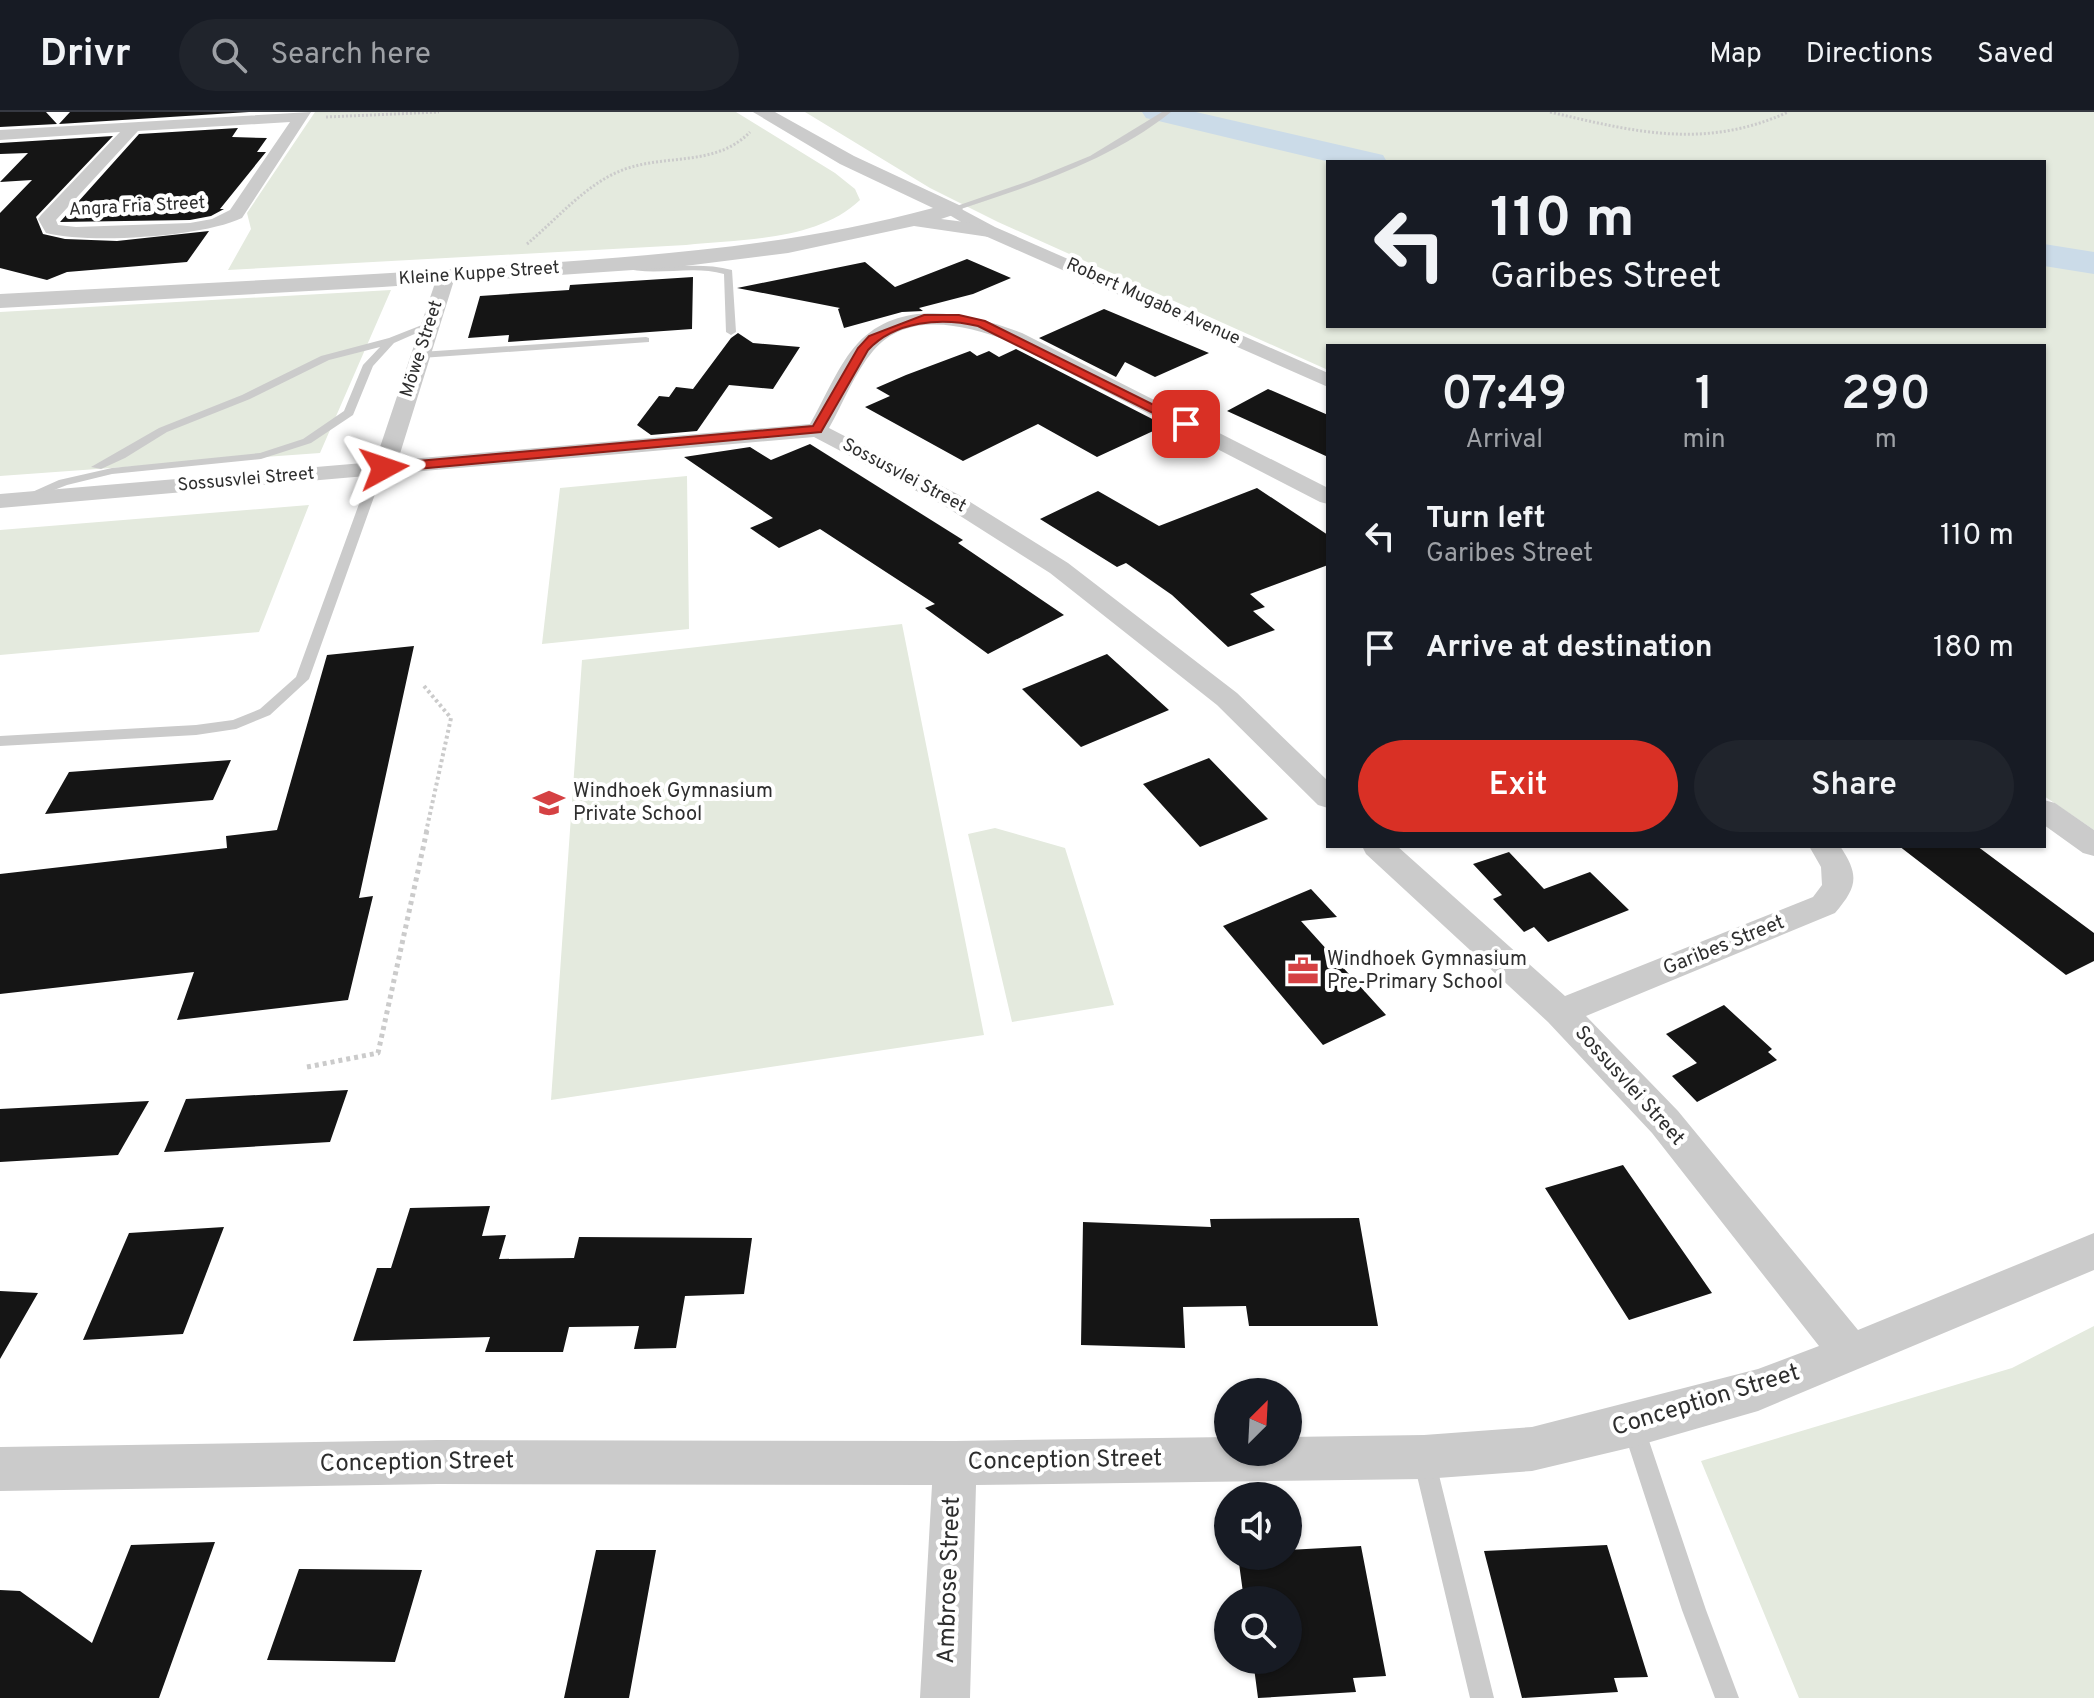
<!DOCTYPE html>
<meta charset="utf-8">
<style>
body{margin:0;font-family:Overpass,sans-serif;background:#20242c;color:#f1f3f6;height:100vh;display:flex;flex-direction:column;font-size:30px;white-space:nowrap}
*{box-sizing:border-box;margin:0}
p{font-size:26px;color:#9ea1a6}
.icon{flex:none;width:44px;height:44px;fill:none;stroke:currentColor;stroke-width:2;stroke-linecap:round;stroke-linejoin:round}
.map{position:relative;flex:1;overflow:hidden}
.sheet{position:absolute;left:1326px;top:232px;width:720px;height:504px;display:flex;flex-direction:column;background:#171b24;border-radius:0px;box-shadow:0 2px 6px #0004}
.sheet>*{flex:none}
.top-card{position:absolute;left:1326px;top:48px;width:720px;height:168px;border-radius:0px;box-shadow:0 2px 6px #0004;background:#171b24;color:#f1f3f6;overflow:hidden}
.needle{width:52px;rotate:24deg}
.fabs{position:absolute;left:1214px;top:1266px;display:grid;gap:16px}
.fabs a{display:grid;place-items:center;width:88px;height:88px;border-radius:50%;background:#171b24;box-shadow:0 2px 6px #0004;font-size:40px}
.pin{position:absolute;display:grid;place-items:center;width:68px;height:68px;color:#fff;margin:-34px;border-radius:16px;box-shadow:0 4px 12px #0006}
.me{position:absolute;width:88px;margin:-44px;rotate:85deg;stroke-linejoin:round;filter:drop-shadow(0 0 6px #0008)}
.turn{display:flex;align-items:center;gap:28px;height:168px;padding:0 32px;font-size:36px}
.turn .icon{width:104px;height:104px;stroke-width:2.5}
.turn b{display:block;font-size:56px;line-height:68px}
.eta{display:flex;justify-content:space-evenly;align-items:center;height:136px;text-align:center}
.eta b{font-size:48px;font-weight:600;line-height:56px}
.button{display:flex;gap:16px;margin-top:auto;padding:16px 32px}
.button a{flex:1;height:92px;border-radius:48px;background:#d93025;color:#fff;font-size:32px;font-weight:600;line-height:92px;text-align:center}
.button a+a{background:#20242c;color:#f1f3f6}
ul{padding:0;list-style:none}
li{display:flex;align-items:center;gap:24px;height:112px;padding:0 32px}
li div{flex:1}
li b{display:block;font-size:30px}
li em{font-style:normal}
header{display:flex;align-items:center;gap:48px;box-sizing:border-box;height:112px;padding:0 40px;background:#171b24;border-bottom:2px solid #363941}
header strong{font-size:38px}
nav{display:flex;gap:44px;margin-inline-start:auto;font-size:28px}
.search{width:560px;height:72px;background:#20242c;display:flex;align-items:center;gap:20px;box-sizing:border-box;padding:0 28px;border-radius:44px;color:#9ea1a6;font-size:30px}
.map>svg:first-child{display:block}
.green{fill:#e4eade;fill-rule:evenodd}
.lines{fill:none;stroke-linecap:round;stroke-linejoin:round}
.river{fill:#cbdbe8;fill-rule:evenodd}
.building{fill:#151515}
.path-far2{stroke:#cbcbcb;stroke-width:3;stroke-dasharray:2 2;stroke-linecap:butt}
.path-far1{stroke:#cbcbcb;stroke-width:4;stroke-dasharray:3 3;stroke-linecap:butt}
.path{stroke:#cbcbcb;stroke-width:5;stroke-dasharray:4 4;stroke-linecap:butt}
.service{fill:#cbcbcb;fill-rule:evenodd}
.minor{fill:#cbcbcb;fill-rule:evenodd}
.tertiary{fill:#cbcbcb;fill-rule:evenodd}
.route{fill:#d93025;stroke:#8d1f18;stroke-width:2}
.labels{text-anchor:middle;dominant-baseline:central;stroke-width:8;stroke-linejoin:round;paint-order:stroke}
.far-street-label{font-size:18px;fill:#2e2e2e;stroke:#fff}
.poi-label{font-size:20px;fill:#2e2e2e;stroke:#fff;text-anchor:start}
.street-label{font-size:20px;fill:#2e2e2e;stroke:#fff}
.near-street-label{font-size:24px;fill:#2e2e2e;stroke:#fff}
</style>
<header>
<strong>Drivr</strong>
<div class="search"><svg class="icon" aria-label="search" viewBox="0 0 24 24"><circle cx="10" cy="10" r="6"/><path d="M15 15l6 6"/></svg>Search here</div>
<nav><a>Map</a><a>Directions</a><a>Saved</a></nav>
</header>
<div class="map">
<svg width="2094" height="1586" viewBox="0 0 2094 1586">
<rect width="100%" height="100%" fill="#fff"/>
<path class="green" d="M315,0h421l99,61 20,16 5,11c-43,41 -118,39 -174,45l-458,25 23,-41 -4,-16z
M805,0h1289v718l-50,-34v-450h-716v24l-330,-148 -68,-34zM1328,50h716v164h-716z
M391,178l-71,163 -320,23v-164z
M687,364l2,153 -147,15 18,-156z
M309,393l-50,127 -259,23v-125z
M902,512l82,411 -433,65 31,-440z
M995,716l70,20 49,157 -102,17 -44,-188z
M2094,1214v372h-295l-98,-237 311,-93z"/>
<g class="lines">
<path class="river" d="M1142,0h54l187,43 4,7h-57l-184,-44z
M2044,132l50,8v22l-50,-8z"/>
</g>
<path class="building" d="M0,0h46l11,12 -57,3z
M70,0h179l-190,12z
M238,16l-6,9 35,1 -10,14h9l-46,57h4l-13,7 -21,4 -130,2 79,-88z
M113,24l-77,81 7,17 22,5 52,2 92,-10 -22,31 -120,10 -20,8 -47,-12v-55l32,-33 -32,2 28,-29 -28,1v-11z
M967,147l44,19 -38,16 -54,14 4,3 -21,1 -58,16 -6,-19 2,-1 -103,-20 128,-26 30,25z
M693,165l-1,52 -184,13 1,-7 -41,3 12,-42 89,-6 1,-5z
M1104,197l105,44 -54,24 -30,-15 -9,15 -77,-39z
M738,221l15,10 47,4 -27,42 -44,-4 -32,46 -46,4 -14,-10 22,-29 10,1 7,-10 17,2 38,-51z
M1016,237l144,74 4,3 -67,31 -59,-33 -75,37 -98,-54 25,-11 -14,-8 30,-13 64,-24 7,5 12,-5 10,6z
M1268,277l60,26v42l-101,-46z
M810,332l153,96 -5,3 106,72 -76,39 -63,-46 10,-4 -115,-75 -41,19 -29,-20 23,-10 -89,-61 66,-10 21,13z
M1257,376l71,47v30l-78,29 15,13 -12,4 22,19 -47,17 -56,-52 -46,-32 -9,4 -77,-48 58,-28 61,35z
M414,534l-55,252 14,-2 -25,104 -171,20 17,-48 -194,22v-120l227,-26 -1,-12 51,-6 50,-175z
M1107,542l62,56 -88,37 -59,-58z
M1209,646l59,61 -68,28 -57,-63z
M231,648l-18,40 -168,14 24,-42z
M1899,734h78l117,87v28l-28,14z
M1509,740l35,37 46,-17 39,38 -81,32 -14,-15 -10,5 -31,-33 9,-4 -29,-31z
M1311,777l26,28 -36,4 85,94 -63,30 -100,-119z
M1724,893l48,44 -4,3 9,8 -80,42 -25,-26 25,-13 -31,-29z
M348,978l-18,52 -166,10 22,-53z
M149,989l-31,54 -118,7v-53z
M1623,1053l89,128 -83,27 -84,-132z
M490,1094l-8,30 24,-1 -7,24 75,-1 5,-21 173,1 -8,56 -59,2 -9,52 -42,1 5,-23 -70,1 -6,25h-78l5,-15 -137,4 24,-73h14l19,-60z
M1359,1106l19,108h-129l-3,-20 -63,1 2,41 -104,-3 2,-123 128,5 -1,-8z
M224,1115l-41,107 -100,6 46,-107z
M0,1179l38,2 -38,66z
M215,1430l-56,156h-159v-108l20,1 72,52 39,-98z
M1607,1433l41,132 -34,1 4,14 -96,6 -38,-147z
M1361,1434l25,130 -33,2 3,14 -98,6 -5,-38h35v-60h-44l-6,-44h50v-6z
M596,1438h60l-27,148h-65z
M299,1457l123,1 -27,92 -128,-2z"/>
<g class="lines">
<path class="path-far2" d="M1550,0c85,20 155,38 238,0
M326,5l113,-5
M527,132c30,-25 57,-58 93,-73 43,-18 95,-3 130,-39"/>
<path class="path-far1" d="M424,574l27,32 -25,114"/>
<path class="path" d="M307,955l71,-14 49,-223"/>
<path class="service" d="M1162,0h9c-63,50 -141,74 -216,99l-7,-2 81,-28 61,-25z
M623,150c36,10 73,-2 109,8l4,62 -5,3 -5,-3 -2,-58c-34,-10 -69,4 -104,-7l-2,-2z
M427,211l8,2 -41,18 -21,23 -20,49 -42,28 -50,16 -149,15 -45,11 -36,14 -10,-2 38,-17 53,-12 148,-15 43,-14 41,-28 19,-46 17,-18 -51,13 -79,39 -83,33 -42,26 -24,11 -10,-2 68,-39 83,-33 79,-39 68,-18z
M646,225l3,1v4l-228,16 -5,-3 5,-3z
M380,354l10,2 -11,15 -70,196 -39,36 -34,14 -40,6 -196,11v-10l196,-11 37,-5 27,-11 36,-32 71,-195z
M1633,1303l8,3 3,8 62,184 33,88h-24l-33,-88 -60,-184 3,-8z
M1424,1336l8,3 3,8 59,239h-24l-57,-239 3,-8z"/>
<path class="minor" d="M311,0l-69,106c-40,19 -152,26 -196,15l-8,-14 3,-4 79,-83 -120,8v-10zM290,10l-60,88 -18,9 -22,4 -114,4 -18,-2 -2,-5 82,-89z
M952,92l43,23 333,146v14l-345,-152 -37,-22 -2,-4 2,-4z
M446,160l9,5 -57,183 412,-36c14,-24 29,-61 48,-81 43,-46 112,-30 164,-10l306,155v16l-8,-2 -312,-161c-43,-16 -100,-31 -135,10 -18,21 -30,52 -44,77l130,67 109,68 169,130 91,88v27l-10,-3 -101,-100 -167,-132 -107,-68 -129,-68 -814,71v-14l375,-32 62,-185z
M2044,688l11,3 39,27v26l-11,-3 -39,-28z
M1362,734h35l168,150 248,-99 9,-12 -1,-18 -12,-21h31c20,30 17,41 -5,67l-249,103 92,95 180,219 236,-97v37l-336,141 -125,36 -101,24 -108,8 -448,6 -6,213h-50l12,-213 -494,-1 -438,7v-44l438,-7 517,1 273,-4v15h60v-15l136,-2 108,-8 226,-58 61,-23 -167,-213 -104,-111 -182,-168z"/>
<path class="tertiary" d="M753,0h22l79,44 105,49 4,4 -4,4 -18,6 48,6 11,6 -11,6 -75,-11 -126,27 -111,14 -295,20 -382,21v-14c167,-9 335,-17 502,-28 145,-10 289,-19 431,-58l-93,-44z"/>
</g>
<path class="route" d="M924,203h35l26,6 207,103 -11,3 -203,-101c-37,-9 -83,-5 -110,24l-47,82 -437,40 -6,-4 6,-4 429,-38 45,-78 11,-12z"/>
<defs>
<symbol id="school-bare" viewBox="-9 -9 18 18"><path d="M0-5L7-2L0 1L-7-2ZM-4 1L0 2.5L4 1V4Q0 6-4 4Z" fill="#d54143" stroke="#fff" stroke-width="2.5" paint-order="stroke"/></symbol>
<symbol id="office-bare" viewBox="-9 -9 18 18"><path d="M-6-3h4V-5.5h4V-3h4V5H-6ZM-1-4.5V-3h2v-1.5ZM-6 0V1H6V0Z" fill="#d54143" stroke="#fff" stroke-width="2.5" paint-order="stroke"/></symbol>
</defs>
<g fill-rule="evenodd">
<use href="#school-bare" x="527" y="669" width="44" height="44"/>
<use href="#office-bare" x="1281" y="837" width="44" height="44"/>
</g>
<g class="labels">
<g class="far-street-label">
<text transform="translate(137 95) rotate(-3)">Angra Fria Street</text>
<text transform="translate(479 162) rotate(-4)">Kleine Kuppe Street</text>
<text transform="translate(1153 190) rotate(24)">Robert Mugabe Avenue</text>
<text transform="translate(422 237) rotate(-72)">Möwe Street</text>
<text transform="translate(904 364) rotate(28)">Sossusvlei Street</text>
<text transform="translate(246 368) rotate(-5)">Sossusvlei Street</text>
</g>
<g class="poi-label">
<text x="573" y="680">Windhoek Gymnasium<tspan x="573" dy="23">Private School</tspan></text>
<text x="1327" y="848">Windhoek Gymnasium<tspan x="1327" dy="23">Pre-Primary School</tspan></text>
</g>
<g class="street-label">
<text transform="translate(1724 834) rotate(-22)">Garibes Street</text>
<text transform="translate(1629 974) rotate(48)">Sossusvlei Street</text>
</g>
<g class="near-street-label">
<text transform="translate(1706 1289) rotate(-17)">Conception Street</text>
<text transform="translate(1065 1349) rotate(-1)">Conception Street</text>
<text transform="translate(417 1351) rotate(-1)">Conception Street</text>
<text transform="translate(950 1468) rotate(-88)">Ambrose Street</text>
</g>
</g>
</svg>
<div class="fabs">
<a><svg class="needle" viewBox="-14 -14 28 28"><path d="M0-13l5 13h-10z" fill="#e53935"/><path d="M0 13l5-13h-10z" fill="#9ea1a6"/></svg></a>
<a><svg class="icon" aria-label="sound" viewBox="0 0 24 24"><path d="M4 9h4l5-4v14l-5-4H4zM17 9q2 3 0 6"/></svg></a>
<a><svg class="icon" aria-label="search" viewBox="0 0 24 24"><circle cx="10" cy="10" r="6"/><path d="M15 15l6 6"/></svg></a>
</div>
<div class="pin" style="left:1186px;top:312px;background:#d93025"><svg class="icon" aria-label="arrive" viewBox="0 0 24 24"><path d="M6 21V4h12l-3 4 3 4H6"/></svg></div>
<svg class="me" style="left:384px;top:356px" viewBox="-20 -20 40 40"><path d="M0-17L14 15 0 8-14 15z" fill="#d93025" stroke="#fff" stroke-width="4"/></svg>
<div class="top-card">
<div class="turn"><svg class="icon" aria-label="left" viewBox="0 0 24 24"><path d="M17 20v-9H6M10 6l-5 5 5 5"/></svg><div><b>110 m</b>Garibes Street</div></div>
</div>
<section class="sheet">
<div class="eta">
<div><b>07:49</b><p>Arrival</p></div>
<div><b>1</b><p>min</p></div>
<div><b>290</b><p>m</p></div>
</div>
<ul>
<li><svg class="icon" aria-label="left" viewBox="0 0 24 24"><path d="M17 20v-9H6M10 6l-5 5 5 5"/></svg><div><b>Turn left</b><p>Garibes Street</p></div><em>110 m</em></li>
<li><svg class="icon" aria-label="arrive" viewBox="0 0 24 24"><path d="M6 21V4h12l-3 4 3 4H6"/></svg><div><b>Arrive at destination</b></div><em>180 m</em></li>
</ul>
<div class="button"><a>Exit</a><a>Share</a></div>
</section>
</div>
